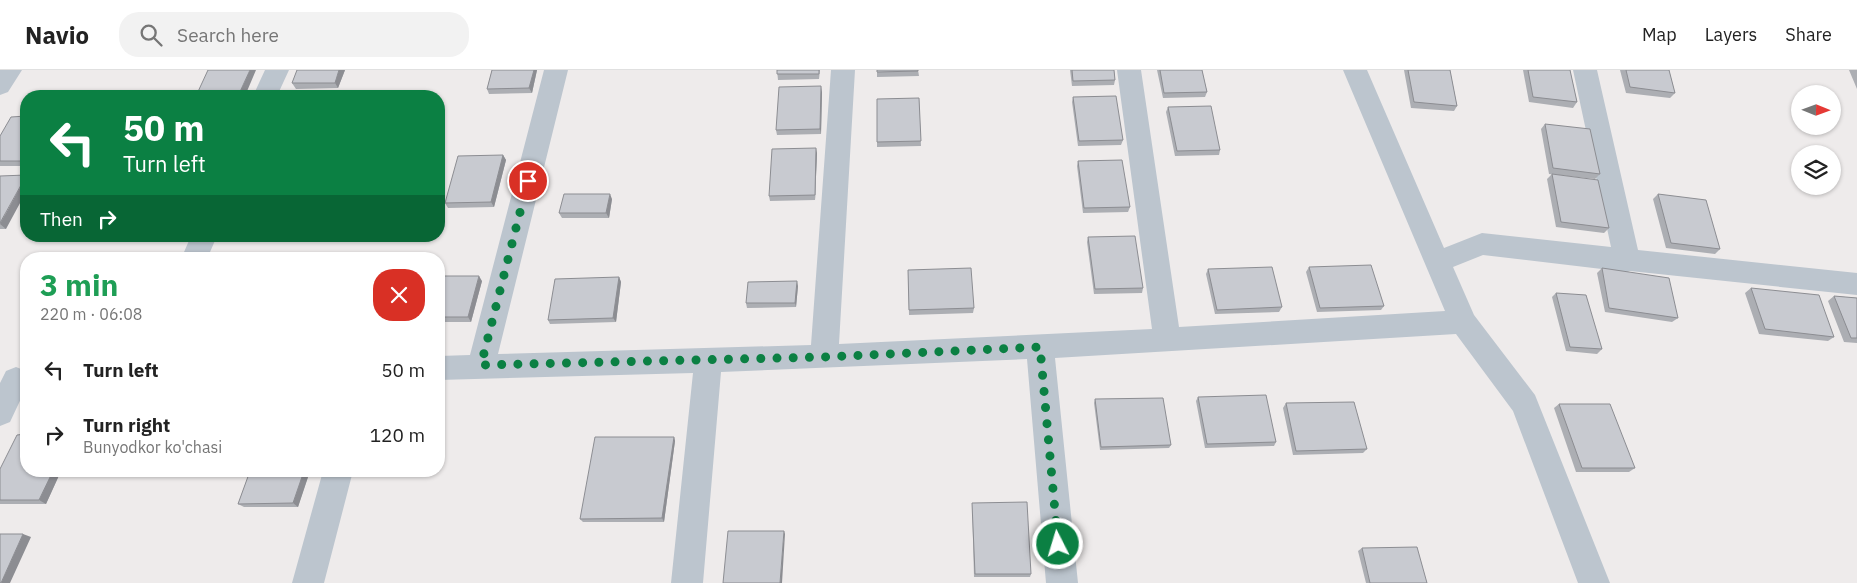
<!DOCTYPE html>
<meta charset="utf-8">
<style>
body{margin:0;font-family:"IBM Plex Sans",sans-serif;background:#f2f2f2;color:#222;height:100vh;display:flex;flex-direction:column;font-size:19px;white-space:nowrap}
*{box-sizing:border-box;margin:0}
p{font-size:16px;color:#767676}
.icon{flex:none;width:28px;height:28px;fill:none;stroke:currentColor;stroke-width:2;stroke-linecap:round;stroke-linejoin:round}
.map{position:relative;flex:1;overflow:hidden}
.panel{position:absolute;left:20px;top:182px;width:425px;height:225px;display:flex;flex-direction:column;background:#fff;border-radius:20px;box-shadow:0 1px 4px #0004}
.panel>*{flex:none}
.hud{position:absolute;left:20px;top:20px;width:425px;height:152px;border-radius:20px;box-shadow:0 1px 4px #0004;background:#0b8043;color:#fff;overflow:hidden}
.needle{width:32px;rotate:91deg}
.controls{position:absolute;left:1791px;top:15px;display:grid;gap:10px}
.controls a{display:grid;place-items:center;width:50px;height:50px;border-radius:50%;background:#fff;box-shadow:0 1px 4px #0004;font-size:25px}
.pin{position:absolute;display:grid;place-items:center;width:42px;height:42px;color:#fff;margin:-21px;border:2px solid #fff;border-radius:50%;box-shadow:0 1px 5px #0007}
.me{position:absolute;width:55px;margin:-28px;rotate:355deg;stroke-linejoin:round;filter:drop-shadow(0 0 4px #0008)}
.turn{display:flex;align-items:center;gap:18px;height:105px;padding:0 20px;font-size:22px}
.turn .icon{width:65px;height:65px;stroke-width:2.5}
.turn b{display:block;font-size:35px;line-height:42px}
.then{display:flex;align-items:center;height:48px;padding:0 20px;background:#0003;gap:10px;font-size:19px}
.round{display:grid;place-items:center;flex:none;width:52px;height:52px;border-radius:20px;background:#f2f2f2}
.overview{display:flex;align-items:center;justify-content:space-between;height:85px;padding:0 20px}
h1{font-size:30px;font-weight:800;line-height:38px;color:#1e9e55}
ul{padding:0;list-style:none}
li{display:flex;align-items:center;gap:15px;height:65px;padding:0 20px}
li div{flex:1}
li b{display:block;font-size:19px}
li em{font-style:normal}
header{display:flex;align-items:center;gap:30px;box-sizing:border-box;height:70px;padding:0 25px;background:#fff;border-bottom:1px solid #e0e0e0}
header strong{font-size:24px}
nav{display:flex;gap:28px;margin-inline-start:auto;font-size:18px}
.search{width:350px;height:45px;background:#f2f2f2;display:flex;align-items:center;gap:12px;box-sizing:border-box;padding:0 18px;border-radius:20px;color:#767676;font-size:19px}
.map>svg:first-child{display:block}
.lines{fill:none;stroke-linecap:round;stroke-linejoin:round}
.minor{fill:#bcc5ce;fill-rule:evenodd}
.wall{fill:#acaeb3}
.shaded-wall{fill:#8c8d92}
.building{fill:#c8cad0;stroke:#8c8d92}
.route{stroke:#0b8043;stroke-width:9;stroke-dasharray:0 16.2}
</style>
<header>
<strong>Navio</strong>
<div class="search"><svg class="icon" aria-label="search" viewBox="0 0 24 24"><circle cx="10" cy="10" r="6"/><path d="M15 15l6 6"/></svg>Search here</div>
<nav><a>Map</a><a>Layers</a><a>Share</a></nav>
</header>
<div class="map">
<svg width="1857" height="513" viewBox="0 0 1857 513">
<rect width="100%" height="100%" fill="#eeebeb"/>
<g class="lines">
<path class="minor" d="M0,0h22l-14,22 -8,3z
M265,0h24l-12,26h-24z
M544,0h24l-70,284 313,-9 20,-275h24l-16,274 313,-15 -35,-259h24l38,257 266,-16 -102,-241h24l77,178 38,-15 129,14 -38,-177h24l41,180 219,23v22l-227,-24 -3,1 -144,-17 -30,12 21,48 61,80 75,188h-32l-65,-172 -57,-77 -401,24 23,225h-32l-19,-224 -306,13 -18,211h-32l22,-210 -254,7v-24l31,-1z
M191,166h26l-10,23h-26z
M16,297l10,4v17l-16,34 -10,4v-43l6,-12z
M323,401h30l-29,112h-32z"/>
</g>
<path class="wall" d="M297,0h48l-7,18 -42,1 -4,-6z
M492,0h45l-5,23 -43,1 -2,-5z
M777,0h43l-1,9 -41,1z
M877,0h41l1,6 -42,1z
M1070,0h44l1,10 -1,5 -42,1z
M1157,0h45l5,22 -2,5 -42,1z
M1404,0h46l7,36 -3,5 -43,-3z
M1523,0h47l7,32 -4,6 -44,-6z
M1620,0h49l6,23 -5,5 -44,-5z
M1849,0h8v19z
M822,22l-1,42 -44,1 -1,-5z
M1073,27l50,43 -2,5 -43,1 -6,-44z
M919,28l2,48 -44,1v-5z
M1168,37l52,43 -1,5 -44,1 -9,-44z
M26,46v50h-26v-30z
M1545,54l55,50 -5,5 -46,-5 -8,-45z
M817,83l-2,47 -45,1 -1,-5z
M503,85l3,5 -12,47 -46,1 -3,-5z
M1078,91l52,46 -2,5 -45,1 -6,-47z
M1552,104l57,54 -5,5 -48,-6 -9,-48z
M0,106l6,53h-6z
M1658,124l62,55 -5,5 -49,-6 -13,-49z
M612,129l-3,19h-47l-3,-5z
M1088,167l55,51 -1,5 -48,1 -7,-52z
M1309,197l75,39 -3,4 -64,2 -11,-40z
M1602,198l76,50 -6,4 -67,-10 -8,-39z
M1208,199l74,38 -3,5 -64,2 -9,-40z
M908,200l66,38 -1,5 -64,2z
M439,206l43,5 -11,41h-32z
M619,207l2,5 -5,40 -66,2 -2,-4z
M798,216l-2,21 -49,1 -1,-5z
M1751,218l83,49 -6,4 -69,-7 -14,-41z
M1556,223l46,56 -5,5 -31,-3 -14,-54z
M1834,226l23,2v45l-13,-1 -16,-41z
M1198,327l78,45 -2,4 -69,2 -9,-47z
M1095,329l76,46 -2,3 -69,2 -6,-47z
M1286,333l81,46 -4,4 -70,2 -10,-47z
M1559,334l76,64 -6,4h-53l-22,-64z
M674,367l1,4 -11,81h-81l-3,-3z
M0,399l26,2h35l-15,33h-46z
M250,401h60l-12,36h-54l-6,-3z
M972,433l59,71 -1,3h-56z
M1362,478l65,35h-61l-8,-32z"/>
<path class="shaded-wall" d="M250,0h6l-11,26h-7z
M339,0h6l-7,18 -3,-5z
M534,0h3l-5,23 -3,-5z
M821,16l1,6 -1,42 -1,-5z
M816,78l1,5 -2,47v-5z
M503,85l3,5 -12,47 -3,-5z
M26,106v16l-20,37 -6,-5z
M610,124l2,5 -3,19 -3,-5z
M479,206l3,5 -11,41 -3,-5z
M619,207l2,5 -5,40 -3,-4z
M797,211l1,5 -2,21 -1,-4z
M674,367l1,4 -11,81 -2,-4z
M53,401h8l-15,33 -7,-4z
M304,401h6l-12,36 -5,-4z
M784,461l1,3 -3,49h-2z
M23,464l8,3 -21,46h-9z"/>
<path class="building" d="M208,0h42l-12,26h-42z
M297,0h42l-4,13h-43z
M492,0h42l-5,18 -42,1z
M777,0h42v4h-42z
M877,0h41v1l-41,1z
M1072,0h42l1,10 -42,1z
M1160,0h42l5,22 -43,1z
M1408,0h42l7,36 -43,-4z
M1528,0h42l7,32 -44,-5z
M1626,0h43l6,23 -45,-6z
M821,16l-1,43 -44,1 3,-43z
M1116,26l7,44 -44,1 -6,-44z
M919,28l2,43 -44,1v-43z
M1211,36l9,44 -43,1 -9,-44z
M26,46v45h-26v-25l11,-19z
M1545,54l45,5 10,45 -47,-6z
M816,78l-1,47 -46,1 3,-47z
M503,85l-12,47 -46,1 13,-47z
M1122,90l8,47 -46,1 -6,-47z
M1552,104l46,6 11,48 -48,-6z
M26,105v1l-26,47v-47z
M564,124h46l-4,19h-47z
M1658,124l48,6 14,49 -49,-6z
M1135,166l8,52 -48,1 -7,-52z
M1371,195l13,41 -64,2 -11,-41z
M1272,197l10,40 -65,3 -9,-41z
M971,198l3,40 -65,2 -1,-40z
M1602,198l67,10 9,40 -69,-10z
M439,206h40l-11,41h-29z
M619,207l-6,41 -65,2 7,-41z
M797,211l-2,22h-49l2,-21z
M1751,218l68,7 15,42 -69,-8z
M1556,223l30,2 16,54 -32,-2z
M1834,226l23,2v40h-6z
M1266,325l10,47 -69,2 -9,-47z
M1163,328l8,47 -70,2 -6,-48z
M1354,332l13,47 -71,2 -10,-48z
M1559,334h51l25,64h-53z
M26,364v37h27l-14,29h-39v-31l17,-34z
M595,367h79l-12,81 -82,1z
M250,401h54l-11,32 -55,1z
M1027,432l4,72h-56l-3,-71z
M728,461h56l-4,52h-57z
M0,464h23l-22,49h-1z
M1417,477l10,36h-57l-8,-35z"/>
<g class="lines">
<path class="route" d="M528,111l-47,184 343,-8 216,-10 18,197"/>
</g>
</svg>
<div class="controls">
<a><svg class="needle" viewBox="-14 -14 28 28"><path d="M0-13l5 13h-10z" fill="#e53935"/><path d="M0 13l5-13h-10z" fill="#767676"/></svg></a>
<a><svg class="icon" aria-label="layers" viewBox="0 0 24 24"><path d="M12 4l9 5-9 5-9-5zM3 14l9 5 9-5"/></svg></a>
</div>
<div class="pin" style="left:528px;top:111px;background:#d93025"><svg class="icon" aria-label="arrive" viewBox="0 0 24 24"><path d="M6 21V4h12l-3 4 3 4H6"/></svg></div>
<svg class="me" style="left:1058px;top:474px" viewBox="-20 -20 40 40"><circle r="17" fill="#0b8043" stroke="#fff" stroke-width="3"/><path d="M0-11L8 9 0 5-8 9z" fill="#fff"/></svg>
<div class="hud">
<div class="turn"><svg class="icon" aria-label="left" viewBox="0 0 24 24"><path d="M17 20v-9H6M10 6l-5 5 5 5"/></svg><div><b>50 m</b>Turn left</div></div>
<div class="then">Then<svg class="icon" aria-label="right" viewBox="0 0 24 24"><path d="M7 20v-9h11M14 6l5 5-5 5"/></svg></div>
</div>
<section class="panel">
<div class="overview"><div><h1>3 min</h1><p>220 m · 06:08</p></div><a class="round" style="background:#d93025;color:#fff"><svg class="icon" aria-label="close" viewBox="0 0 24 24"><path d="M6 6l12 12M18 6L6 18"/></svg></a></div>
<ul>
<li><svg class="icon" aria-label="left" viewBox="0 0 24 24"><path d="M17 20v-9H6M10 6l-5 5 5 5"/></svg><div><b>Turn left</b></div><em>50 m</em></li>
<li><svg class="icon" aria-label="right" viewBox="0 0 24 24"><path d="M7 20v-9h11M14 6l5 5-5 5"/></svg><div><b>Turn right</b><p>Bunyodkor ko'chasi</p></div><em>120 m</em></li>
</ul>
</section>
</div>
